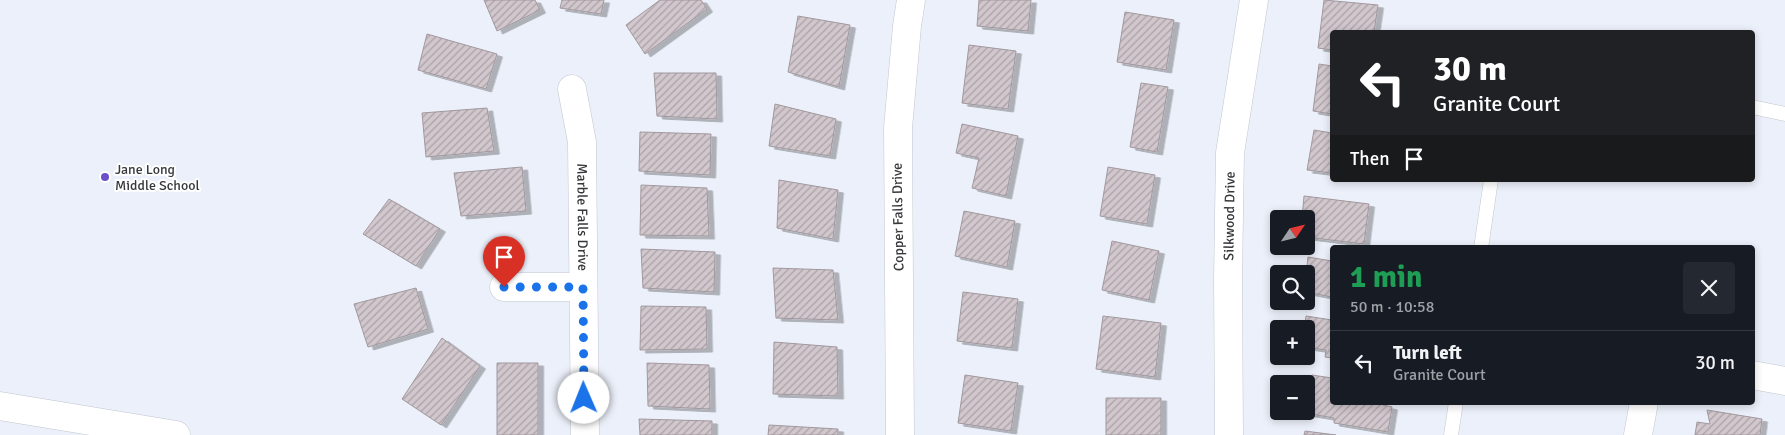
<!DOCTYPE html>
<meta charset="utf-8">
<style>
body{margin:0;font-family:Signika,sans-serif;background:#242831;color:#f1f3f6;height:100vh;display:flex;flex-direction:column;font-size:19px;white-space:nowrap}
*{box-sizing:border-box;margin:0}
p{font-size:16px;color:#9ea1a6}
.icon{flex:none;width:28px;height:28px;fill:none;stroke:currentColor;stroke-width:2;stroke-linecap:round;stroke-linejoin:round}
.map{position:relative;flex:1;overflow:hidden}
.side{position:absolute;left:1330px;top:245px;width:425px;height:160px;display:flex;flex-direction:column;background:#171b24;border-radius:5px;box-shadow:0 2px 8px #0003}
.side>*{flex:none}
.hud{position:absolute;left:1330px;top:30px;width:425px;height:152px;border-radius:5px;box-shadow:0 2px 8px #0003;background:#202124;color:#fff;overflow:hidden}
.needle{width:32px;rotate:55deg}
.controls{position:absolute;left:1270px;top:210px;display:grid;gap:10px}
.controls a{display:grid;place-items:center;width:45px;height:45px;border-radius:5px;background:#171b24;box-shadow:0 2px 8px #0003;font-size:25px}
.pin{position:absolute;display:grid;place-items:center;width:42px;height:42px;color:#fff;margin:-51px -21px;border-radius:50% 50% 50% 0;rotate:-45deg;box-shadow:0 0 5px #0007}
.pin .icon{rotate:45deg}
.me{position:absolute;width:55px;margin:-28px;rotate:359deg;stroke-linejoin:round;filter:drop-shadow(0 0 4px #0008)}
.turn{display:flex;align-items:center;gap:18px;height:105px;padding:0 20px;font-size:22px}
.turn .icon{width:65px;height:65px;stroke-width:2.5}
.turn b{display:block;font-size:35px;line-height:42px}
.then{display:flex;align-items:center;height:48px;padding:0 20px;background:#0003;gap:10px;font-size:19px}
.round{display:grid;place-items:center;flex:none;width:52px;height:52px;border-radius:5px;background:#242831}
.headline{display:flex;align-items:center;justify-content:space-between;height:85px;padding:0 20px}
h1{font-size:30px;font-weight:700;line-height:38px;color:#1e9e55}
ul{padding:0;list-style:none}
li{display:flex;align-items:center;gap:15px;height:65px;padding:0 20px;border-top:1px solid #363941}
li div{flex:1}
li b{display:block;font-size:19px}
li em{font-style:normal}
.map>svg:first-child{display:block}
.building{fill:url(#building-hatch);stroke:#a1989e;filter:url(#shadow)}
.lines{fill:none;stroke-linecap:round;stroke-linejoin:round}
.service-casing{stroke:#c1c6cf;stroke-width:15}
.minor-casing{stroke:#c1c6cf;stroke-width:29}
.service{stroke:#fff;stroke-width:14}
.minor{stroke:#fff;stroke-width:28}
.route{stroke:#1a73e8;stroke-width:9;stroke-dasharray:0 16.2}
.poi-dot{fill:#6b50c9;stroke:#fff;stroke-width:2}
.labels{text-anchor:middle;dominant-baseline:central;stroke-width:4;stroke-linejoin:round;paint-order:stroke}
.poi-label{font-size:14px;fill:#35373a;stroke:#fff;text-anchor:start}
.street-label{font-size:14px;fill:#35373a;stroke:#fff}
</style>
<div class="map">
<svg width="1785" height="435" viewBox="0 0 1785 435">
<defs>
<pattern id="building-hatch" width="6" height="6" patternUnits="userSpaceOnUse" patternTransform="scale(1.25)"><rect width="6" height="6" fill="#d1c7cd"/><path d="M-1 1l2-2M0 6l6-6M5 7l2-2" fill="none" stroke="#aaa2a7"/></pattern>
<filter id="shadow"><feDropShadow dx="5.5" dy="3" stdDeviation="0" flood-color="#0004"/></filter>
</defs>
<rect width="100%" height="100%" fill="#ecf0fa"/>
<path class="building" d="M484,0h51l5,10 -43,21z
M562,0h42l-3,14 -41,-6z
M660,0h41l6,9 -62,45 -19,-29z
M979,0h52l-3,31 -51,-5z
M1324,0l54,5 -4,27h-42v18l-14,-2z
M1125,12l49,8 -8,50 -49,-8z
M798,16l52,9 -11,62 -51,-15z
M427,34l70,20 -11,35 -68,-19z
M969,45l47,6 -8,58 -46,-6z
M1319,64l13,2v48l-19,-3z
M654,73h62l1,46 -60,-3z
M1141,83l27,4 -11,65 -27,-5z
M775,104l61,15 -6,37 -61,-10z
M487,108l7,43 -68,6 -4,-44z
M962,124l56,12 -12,60 -34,-8 7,-30 -23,-5z
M1314,130l18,3v40l-25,-3z
M640,132l71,2 -1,41 -71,-4z
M522,167l4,44 -65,5 -7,-43z
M1108,167l47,8 -8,49 -47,-8z
M779,180l59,10 -5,49 -56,-11z
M641,185l66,3 2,48 -69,-1z
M1304,196l65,8 -5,40 -58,-7v-18h-4z
M389,199l51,30 -24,37 -53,-32z
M964,211l51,10 -8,46 -52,-11z
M1112,241l47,10 -10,49 -47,-10z
M641,249l74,3 -1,40 -71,-4z
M1308,257l24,4v36l-26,-5v-18z
M773,268l60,2 5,50 -62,-2z
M416,288l12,41 -60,18 -14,-43z
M963,292l55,7 -6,49 -55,-7z
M641,306l65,1 1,42 -67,1z
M1103,316l58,7 -6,54 -59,-8z
M1306,316l26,4v38l-7,-1 1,-7 -20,-3v-18h-2z
M442,338l38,28 -39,59 -39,-26z
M774,342l63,5 1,49 -65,-2z
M497,363h41v72h-41z
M647,363l62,2 1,44 -62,-3z
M965,375l53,8 -7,48 -53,-8z
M1312,375l20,3v24h39l21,5 -4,25 -54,-9v-5l-29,-5z
M1106,398h55v37h-55z
M1707,410l55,9 -2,16h-65l2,-13 13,2z
M639,419l73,2v14h-72z
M769,425l69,4v6h-70z
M1305,431l31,4h-32z"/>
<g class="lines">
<defs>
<path id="service" d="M1752,107l33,7
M1481,248l10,-68
M1451,435l5,-33"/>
<g id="minor">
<path id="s1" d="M572,89l10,53 3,293"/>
<path d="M504,287h79"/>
<path d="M1752,375l33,6"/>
<path d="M0,406l176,29"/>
<path d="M900,435l-2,-307 9,-102 4,-26"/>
<path id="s2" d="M1229,435l-1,-156 2,-126 24,-153"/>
<path d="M1638,435l6,-33"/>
</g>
</defs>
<use href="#service" class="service-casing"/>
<use href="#minor" class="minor-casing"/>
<use href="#service" class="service"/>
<use href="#minor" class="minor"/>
</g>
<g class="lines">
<path class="route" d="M504,287h79l1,111"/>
</g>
<circle class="poi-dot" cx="105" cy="177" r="5"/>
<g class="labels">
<g class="poi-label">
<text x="115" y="169">Jane Long<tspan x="115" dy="16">Middle School</tspan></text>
</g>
<g class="street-label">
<text stroke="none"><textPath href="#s1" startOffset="129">Marble Falls Drive</textPath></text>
<text transform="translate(898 217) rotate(-91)">Copper Falls Drive</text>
<text stroke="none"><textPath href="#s2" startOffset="219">Silkwood Drive</textPath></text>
</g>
</g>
</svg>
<div class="controls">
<a><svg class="needle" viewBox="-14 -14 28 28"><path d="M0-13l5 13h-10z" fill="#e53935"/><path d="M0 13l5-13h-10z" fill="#9ea1a6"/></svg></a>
<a><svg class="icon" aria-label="search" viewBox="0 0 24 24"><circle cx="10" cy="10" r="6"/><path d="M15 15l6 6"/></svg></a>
<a>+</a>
<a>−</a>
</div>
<div class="pin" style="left:504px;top:287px;background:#d93025"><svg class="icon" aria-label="arrive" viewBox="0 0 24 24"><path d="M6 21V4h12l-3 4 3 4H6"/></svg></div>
<svg class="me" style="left:584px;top:398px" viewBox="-20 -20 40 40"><circle r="19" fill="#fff"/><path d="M0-13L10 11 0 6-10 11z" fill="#1a73e8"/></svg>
<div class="hud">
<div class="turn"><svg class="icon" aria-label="left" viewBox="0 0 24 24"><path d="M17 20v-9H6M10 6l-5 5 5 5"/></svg><div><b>30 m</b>Granite Court</div></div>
<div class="then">Then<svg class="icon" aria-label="arrive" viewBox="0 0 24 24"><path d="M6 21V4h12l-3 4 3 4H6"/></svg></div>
</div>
<section class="side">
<div class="headline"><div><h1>1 min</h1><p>50 m · 10:58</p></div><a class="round"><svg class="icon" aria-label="close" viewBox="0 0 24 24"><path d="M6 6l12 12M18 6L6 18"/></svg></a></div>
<ul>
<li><svg class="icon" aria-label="left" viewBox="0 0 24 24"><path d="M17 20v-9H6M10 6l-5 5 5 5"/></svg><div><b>Turn left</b><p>Granite Court</p></div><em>30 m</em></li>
</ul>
</section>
</div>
